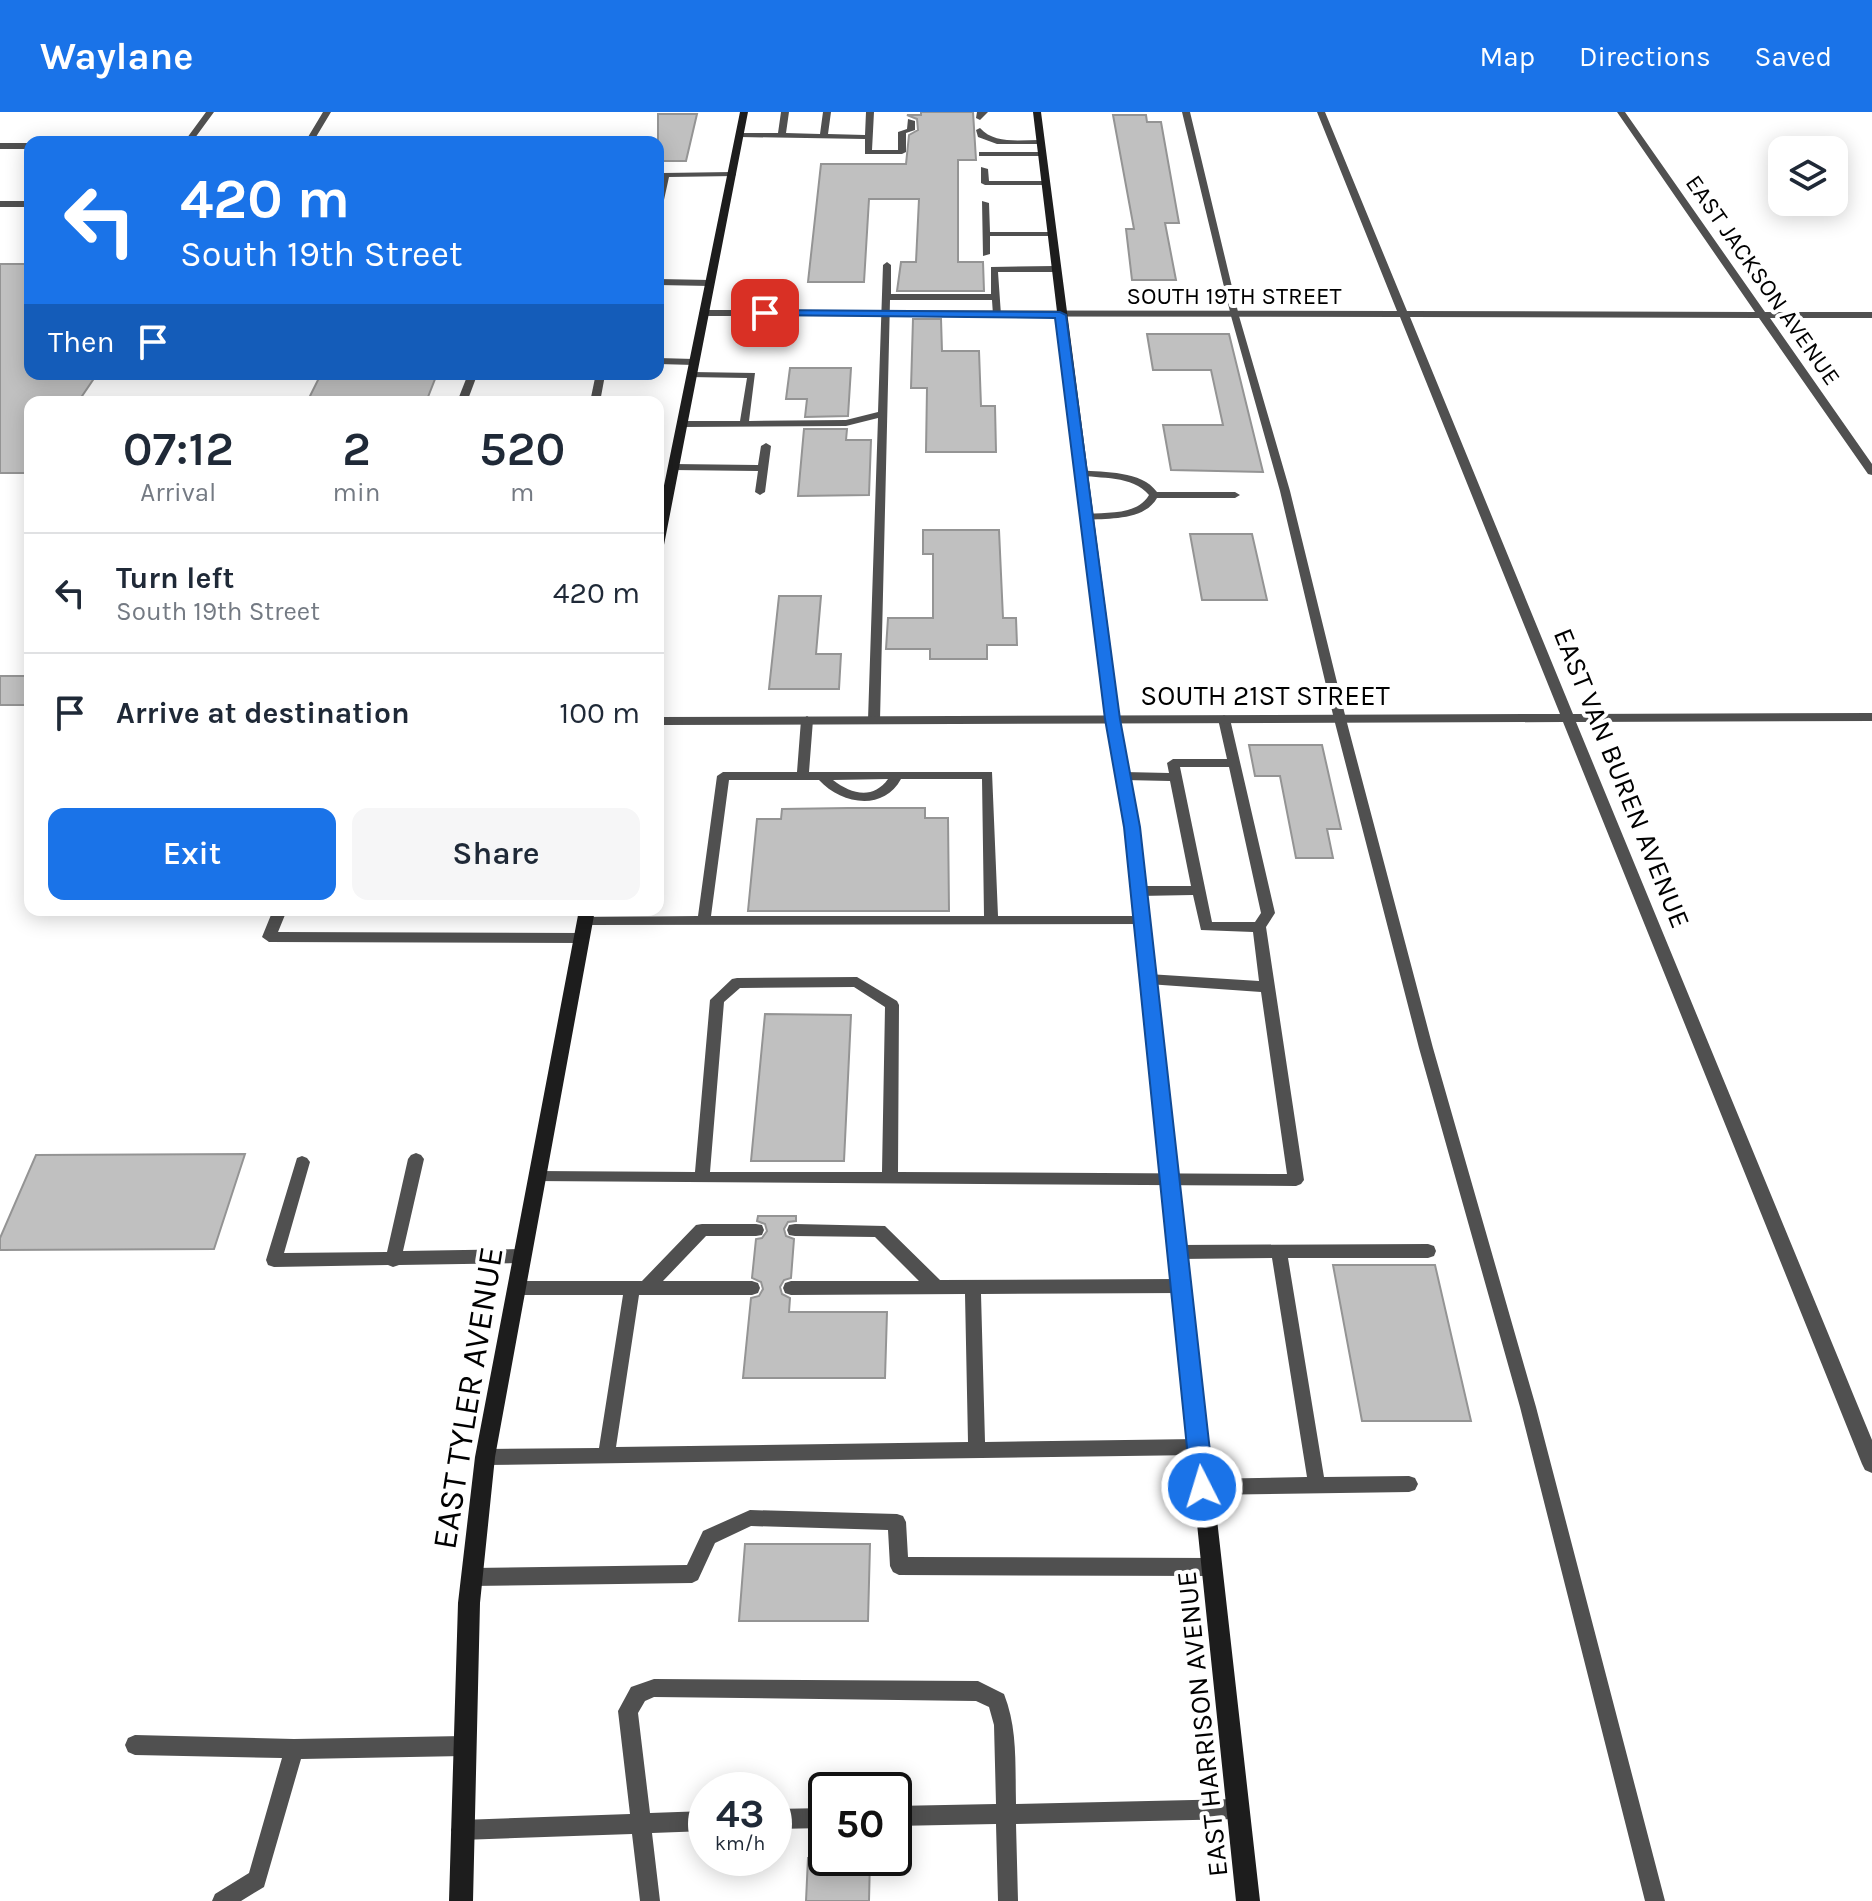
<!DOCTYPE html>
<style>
body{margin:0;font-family:Karla,sans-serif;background:#f6f6f7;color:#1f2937;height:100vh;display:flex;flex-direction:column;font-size:30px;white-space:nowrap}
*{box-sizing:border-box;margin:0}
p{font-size:26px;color:#747a83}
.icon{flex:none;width:44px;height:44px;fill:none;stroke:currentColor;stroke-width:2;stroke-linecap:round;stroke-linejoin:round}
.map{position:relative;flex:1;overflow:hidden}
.drawer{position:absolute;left:24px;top:284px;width:640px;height:520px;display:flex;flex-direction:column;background:#fff;border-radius:16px;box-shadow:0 4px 20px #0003}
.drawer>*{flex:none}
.hud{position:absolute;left:24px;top:24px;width:640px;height:244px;border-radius:16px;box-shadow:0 4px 20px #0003;background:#1a73e8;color:#fff;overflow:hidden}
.fabs{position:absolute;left:1768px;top:24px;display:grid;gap:16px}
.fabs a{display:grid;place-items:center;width:80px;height:80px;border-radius:16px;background:#fff;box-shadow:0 4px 20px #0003;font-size:40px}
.speed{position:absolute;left:688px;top:1660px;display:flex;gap:16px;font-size:40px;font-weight:700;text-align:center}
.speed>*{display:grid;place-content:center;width:104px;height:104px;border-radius:50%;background:#fff;box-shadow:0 4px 20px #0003;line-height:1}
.speed small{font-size:20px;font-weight:400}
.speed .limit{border:4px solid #111;border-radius:12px;background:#fff;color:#111}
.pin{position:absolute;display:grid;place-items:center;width:68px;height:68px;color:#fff;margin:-34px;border-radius:16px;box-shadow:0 4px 12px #0006}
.me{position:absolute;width:88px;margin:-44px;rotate:355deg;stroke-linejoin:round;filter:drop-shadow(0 0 6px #0008)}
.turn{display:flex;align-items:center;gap:28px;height:168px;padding:0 24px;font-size:36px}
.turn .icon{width:104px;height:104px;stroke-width:2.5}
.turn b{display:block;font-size:56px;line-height:68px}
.then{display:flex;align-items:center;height:76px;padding:0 24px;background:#0003;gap:16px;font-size:30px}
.eta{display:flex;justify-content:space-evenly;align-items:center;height:136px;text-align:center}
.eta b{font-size:48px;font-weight:600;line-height:56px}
.button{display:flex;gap:16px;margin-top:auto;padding:16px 24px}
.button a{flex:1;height:92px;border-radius:16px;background:#1a73e8;color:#fff;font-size:32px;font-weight:600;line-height:92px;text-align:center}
.button a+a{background:#f6f6f7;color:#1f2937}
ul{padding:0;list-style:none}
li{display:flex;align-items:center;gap:24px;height:120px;padding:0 24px;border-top:2px solid #e0e1e3}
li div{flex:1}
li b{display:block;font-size:30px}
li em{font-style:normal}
header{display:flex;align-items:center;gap:48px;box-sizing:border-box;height:112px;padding:0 40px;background:#1a73e8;color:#fff}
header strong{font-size:38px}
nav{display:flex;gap:44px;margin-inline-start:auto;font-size:28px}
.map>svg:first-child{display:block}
.building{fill:#c0c0c0;stroke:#949494;stroke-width:2}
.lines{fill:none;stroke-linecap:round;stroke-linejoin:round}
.lane{fill:#505050;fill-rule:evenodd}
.street{fill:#505050;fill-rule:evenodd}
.secondary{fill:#1d1d1d;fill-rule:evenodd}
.route{fill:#1a73e8;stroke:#114b97;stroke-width:2}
.labels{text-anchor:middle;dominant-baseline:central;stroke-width:8;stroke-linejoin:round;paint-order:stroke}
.far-street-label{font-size:24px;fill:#000;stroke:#fff}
.street-label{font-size:28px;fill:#000;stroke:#fff}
.near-street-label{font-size:34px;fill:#000;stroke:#fff}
</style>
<header>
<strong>Waylane</strong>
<nav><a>Map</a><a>Directions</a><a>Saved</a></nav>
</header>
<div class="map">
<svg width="1872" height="1789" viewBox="0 0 1872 1789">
<rect width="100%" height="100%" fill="#fff"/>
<path class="building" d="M921,0h52l3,48h-18v102h25l1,29h-87l4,-29h15l3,-63h-50l-5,83h-56l13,-118h85l3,-29 9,-5 -1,-11 -10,-4h14z
M658,2h39l-11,47h-28z
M1113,3h33l1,7h14l18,101h-14l11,57h-44l-6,-51h8z
M0,152h30v110h67l-19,28h-48v71h-30z
M913,207h28l1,32h37l2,55h14l1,46h-70l1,-64h-16z
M1147,222h82l34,138 -92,-2 -8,-45h60l-12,-55h-58z
M790,256h61l-3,48 -43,1 2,-18h-21z
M321,262h116l-11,28h-119z
M804,317h43l-1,11h25l-2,55 -71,1z
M923,418h76l4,88h13l1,27h-30v14h-57v-10h-44l2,-31h45v-64h-10z
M1190,422h62l15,66h-65z
M779,484h42l-5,58h25l-2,35h-70z
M0,564h30v29h-30z
M1249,633h73l19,84h-14l6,29h-37l-16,-82h-25z
M848,696h77v10h23l1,93h-201l9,-92h24l1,-10z
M765,902l86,1 -7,146h-93z
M245,1042l-31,95 -214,1v-12l36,-83z
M758,1104h38v5l-8,1 -4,7 2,7 8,3 -3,39 -7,2 -4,7 2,7 8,4 -1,14h98l-2,66h-142l8,-80 8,-2 4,-7 -2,-7 -9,-4 4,-39 6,-1 5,-7 -2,-7 -8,-3z
M1333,1153h102l36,156h-109z
M745,1432h125l-2,77h-129z
M808,1746h62l-1,43h-63z"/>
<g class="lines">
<path class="lane" d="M781,0h8l-3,21 34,1 3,-22h8l-3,22 37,1 1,-23h8l-2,38h26v-18l9,-3 1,-10 7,2v9l-9,3v19l-4,2h-37v-15l-125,-2 -4,-2 4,-2h38z
M977,0h11l-8,8 -4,-2z
M1182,0h8l49,204 51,175 56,228 87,329 103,359 129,494h-20l-125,-494 -101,-359 -85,-329 -54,-228 -49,-175z
M980,16c14,16 38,12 60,12l4,2 -4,2h-43l-19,-7 -2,-7z
M982,40h60l4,2 -4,2h-63v-4z
M981,55l7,2 1,12h56l4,2 -4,2h-60l-4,-2z
M732,60l4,2 -1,2 -66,1 -7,32 -4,2v-19l5,-19z
M982,89l7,2 1,29h61l4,2 -4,2h-61v18l-7,2z
M887,150l4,3v29h100v-27l64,-1 4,3 -4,3h-57l3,43 -4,3 -4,-3 -1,-15h-102l-10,420 -6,4 -6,-4 10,-302 -32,8 -164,1 -5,-3 5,-3h58l7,-43 -58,-1 -2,-2 5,-3 63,1 -6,48 97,-1 32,-8 5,-147z
M658,167l52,1 4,3 -4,3 -52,-1z
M658,246l36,1 5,3 -5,3 -36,-1z
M468,262h137v1l-5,27h-10l5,-24h-119l-9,24h-10z
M766,331l5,3 -6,46 -5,3 -5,-3 3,-21 -85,-1 -5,-3 5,-3 85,1 3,-19z
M1081,358c24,3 60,0 76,22h78l5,3 -5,3h-78c-13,23 -48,20 -71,22l-4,-1v-4c22,-4 54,2 67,-20 -17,-20 -48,-16 -72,-20v-4z
M1224,603l6,4 45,194 -9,14 38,253 -3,4 -5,2 -764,-5 -3,-4 3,-4 5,-2 158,1 15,-172 22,-21 5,-1 120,-1 40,24 2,4 -1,167 389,2 -26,-182 -113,-8 -7,-5 7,-5 111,7 -6,-49 -52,-2 -8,-35 -54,1 -7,-5 7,-5h52l-21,-105 -46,-1 -6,-4 6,-4 45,1 -2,-10 6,-4h54l-9,-40zM1180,655h49l32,146 -6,9h-43zM854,875l31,20 -3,165h-172l14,-170 16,-14z
M807,604l6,4 -4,52h183l6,144h144l7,5 -2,3 -567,1 -2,-3 7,-5 113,-1 19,-140 6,-4h74l4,-52zM888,667c-15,21 -37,15 -55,1zM901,667h81l2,137h-273l18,-136h90c22,24 64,32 82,-1z
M273,798h14l-9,22 304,1 7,5 -7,5 -313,-1 -7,-5z
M416,1041l5,2 3,4 -21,92 119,-2 6,2 2,5 -2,5 -6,2 -123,2 -6,2 -5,-2 -114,2 -6,-2 -2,-5 31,-102 5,-2 5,2 3,4 -26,91 103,-1 21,-93 3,-4z
M702,1112h54l6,1 2,5 -2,5 -6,1h-50l-43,45h89l6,2 2,5 -2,5 -6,2h-113l-23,152 352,-5 -3,-148 -174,1 -6,-2 -2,-5 2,-5 6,-2h128l-44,-44 -80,-1 -6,-1 -2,-5 2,-5 6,-1 90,2 55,54 241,-1 6,2 2,5 -2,5 -6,2 -200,1 4,148 213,-3 6,2 3,6 -3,6 -6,2 -713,10 -6,-2 -3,-6 3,-6 6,-2 114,-1 24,-153h-107l-6,-2 -2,-5 2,-5 6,-2h126l54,-56z
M1428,1132l6,2 2,5 -2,5 -6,2h-140l36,219 85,-1 6,2 3,6 -3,6 -6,2 -207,3 -6,-2 -3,-6 3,-6 6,-2 105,-2 -35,-219 -94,1 -6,-2 -2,-5 2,-5 6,-2z
M750,1398l147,4 6,2 3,6 2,35 303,1 6,3 3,6 -3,6 -6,3 -312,-1 -6,-3 -3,-6 -2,-36 -137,-4 -36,17 -17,37 -6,3 -220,3 -6,-3 -3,-6 3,-6 6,-3 215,-3 16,-34z
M654,1567l324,2 26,13c14,35 11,73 12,110l221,-5 7,3 3,7 -3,7 -7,3 -221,5 2,77h-20l-2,-77 -102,2v-20l102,-2 -2,-79 -5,-18 -13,-6 -322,-4 -9,4 -7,12 12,100 56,-2v20l-54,2 8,68h-20l-8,-67 -171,6 -7,-3 -3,-7 3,-7 7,-3 169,-6 -12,-103 13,-24z
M135,1623l159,4 170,-3 7,3 3,7 -3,7 -7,3 -163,3 -37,128 -23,14h-29l3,-7 34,-21 33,-115 -147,-3 -7,-3 -3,-7 3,-7z
M826,1696v20l-52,1v-20z"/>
<path class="street" d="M206,0h8l-22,30h-8z
M323,0h8l-18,30h-8z
M1317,0h8l82,199 348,1 -138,-200h8l140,200h107v6h-102l102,146v11l-4,-1 -109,-156 -349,-1 163,397 299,-1v8l-296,1 296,718v33l-7,-3 -3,-6 -299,-742 -905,3v-8l902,-3 -160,-397 -696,-1 -5,-3 5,-3 693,1z
M0,31h30v6h-30z
M0,89h30v6h-30z"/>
<path class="secondary" d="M740,0h8l-84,433 -6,4v-34z
M1033,0h8l79,607 19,108 121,1074h-24l-111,-1074 -19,-108z
M579,798h16l-100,547 -15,146 -7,298h-24l9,-298 17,-146z"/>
</g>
<path class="route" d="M765,198l295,2 6,3 54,404 20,108 74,660 -4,8 -8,3 -8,-3 -3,-8 -67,-660 -19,-108 -50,-401 -294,-3v-4z"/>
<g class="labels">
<g class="far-street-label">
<text transform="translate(1763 168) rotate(55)">EAST JACKSON AVENUE</text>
<text x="1234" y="184">SOUTH 19TH STREET</text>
</g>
<g class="street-label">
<text x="1265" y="583">SOUTH 21ST STREET</text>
<text transform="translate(1622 666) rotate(68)">EAST VAN BUREN AVENUE</text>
<text transform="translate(1202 1612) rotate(-96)">EAST HARRISON AVENUE</text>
</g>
<g class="near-street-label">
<text transform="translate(468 1286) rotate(-81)">EAST TYLER AVENUE</text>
</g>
</g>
</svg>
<div class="fabs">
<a><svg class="icon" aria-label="layers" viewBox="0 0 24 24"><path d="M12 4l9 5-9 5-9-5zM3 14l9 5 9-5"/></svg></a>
</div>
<div class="speed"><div>43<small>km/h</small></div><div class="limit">50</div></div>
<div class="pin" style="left:765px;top:201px;background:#d93025"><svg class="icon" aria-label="arrive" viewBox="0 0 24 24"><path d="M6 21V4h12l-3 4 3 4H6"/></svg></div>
<svg class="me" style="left:1202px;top:1375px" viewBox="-20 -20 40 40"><circle r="17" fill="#1a73e8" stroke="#fff" stroke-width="3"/><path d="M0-11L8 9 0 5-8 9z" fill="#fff"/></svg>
<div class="hud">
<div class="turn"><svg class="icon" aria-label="left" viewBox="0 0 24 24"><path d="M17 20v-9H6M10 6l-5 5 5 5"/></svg><div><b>420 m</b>South 19th Street</div></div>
<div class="then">Then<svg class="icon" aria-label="arrive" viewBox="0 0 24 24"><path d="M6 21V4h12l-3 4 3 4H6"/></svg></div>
</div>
<section class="drawer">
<div class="eta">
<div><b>07:12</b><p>Arrival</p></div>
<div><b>2</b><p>min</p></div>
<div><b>520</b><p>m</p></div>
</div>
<ul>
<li><svg class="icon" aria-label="left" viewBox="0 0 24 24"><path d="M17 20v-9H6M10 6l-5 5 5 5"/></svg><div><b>Turn left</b><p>South 19th Street</p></div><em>420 m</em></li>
<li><svg class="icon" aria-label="arrive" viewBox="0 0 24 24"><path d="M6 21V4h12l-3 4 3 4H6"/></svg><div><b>Arrive at destination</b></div><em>100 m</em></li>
</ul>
<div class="button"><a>Exit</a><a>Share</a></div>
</section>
</div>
